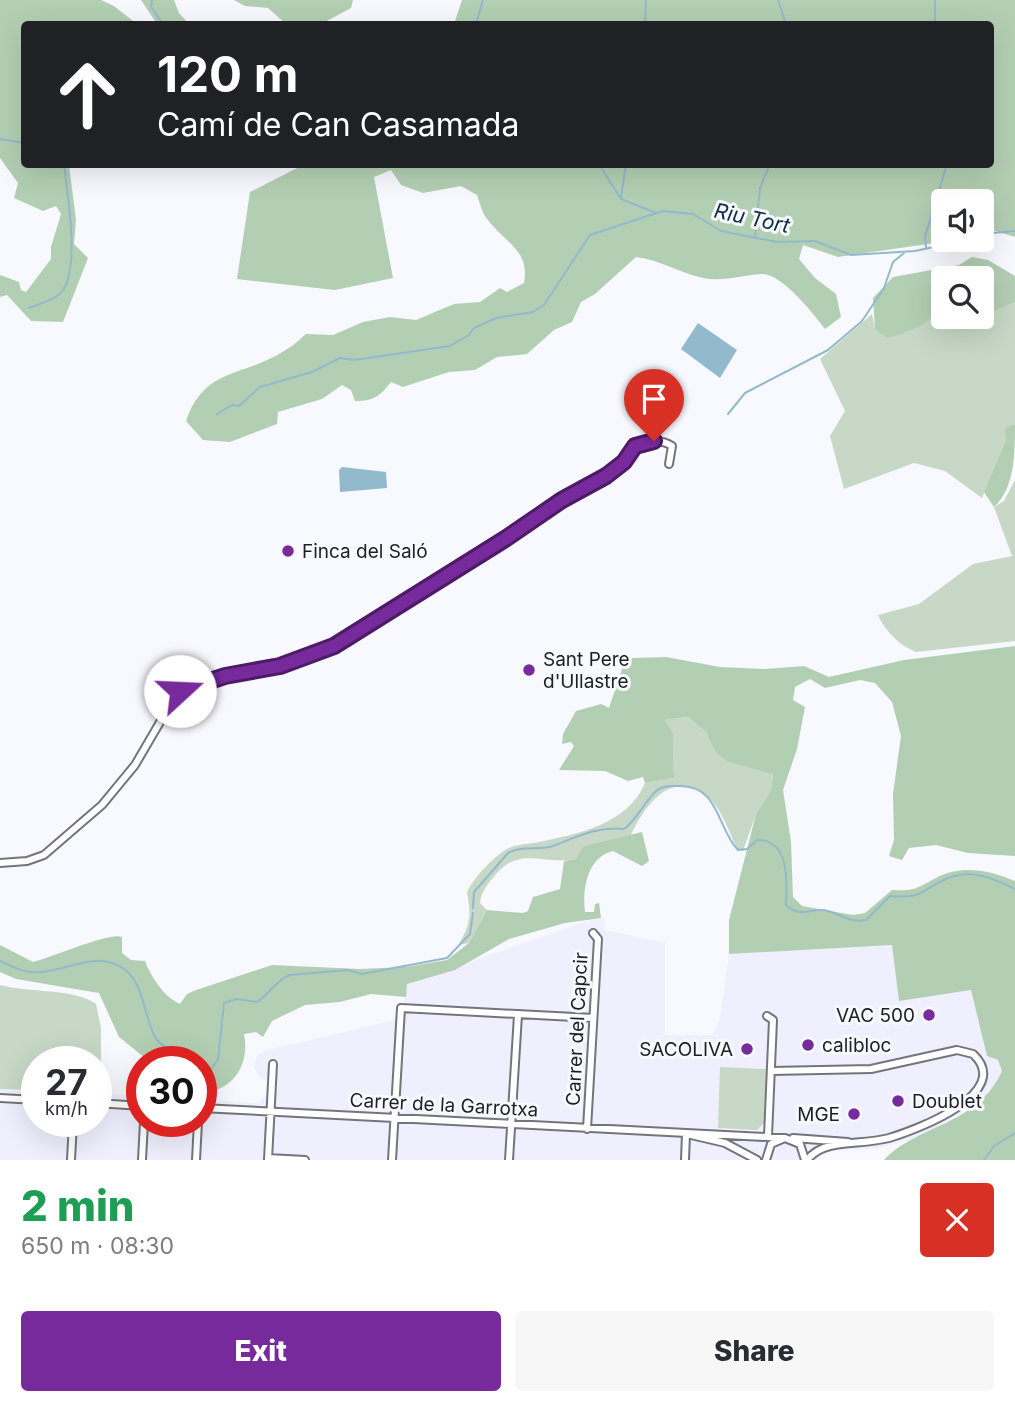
<!DOCTYPE html>
<meta charset="utf-8">
<style>
body{margin:0;font-family:Inter,sans-serif;background:#f7f7f7;color:#2b2b33;height:100vh;display:flex;flex-direction:column;font-size:26px;white-space:nowrap}
*{box-sizing:border-box;margin:0}
p{font-size:23px;color:#7c7c81}
.icon{flex:none;width:38px;height:38px;fill:none;stroke:currentColor;stroke-width:2;stroke-linecap:round;stroke-linejoin:round}
.map{position:relative;height:1160px;overflow:hidden}
.panel{display:flex;flex-direction:column;background:#fff;flex:1}
.panel>*{flex:none}
.hud{position:absolute;left:21px;top:21px;width:973px;height:147px;border-radius:7px;box-shadow:0 7px 28px #0002;background:#202124;color:#fff;overflow:hidden}
.tools{position:absolute;left:931px;top:189px;display:grid;gap:14px}
.tools a{display:grid;place-items:center;width:63px;height:63px;border-radius:7px;background:#fff;box-shadow:0 7px 28px #0002;font-size:35px}
.speed{position:absolute;left:21px;top:1046px;display:flex;gap:14px;font-size:35px;font-weight:700;text-align:center}
.speed>*{display:grid;place-content:center;width:91px;height:91px;border-radius:50%;background:#fff;box-shadow:0 7px 28px #0002;line-height:1}
.speed small{font-size:18px;font-weight:400}
.speed .limit{border:10px solid #d22;background:#fff;color:#111}
.pin{position:absolute;display:grid;place-items:center;width:60px;height:60px;color:#fff;margin:-72px -30px;border-radius:50% 50% 50% 0;rotate:-45deg;box-shadow:0 0 7px #0007}
.pin .icon{rotate:45deg}
.me{position:absolute;width:77px;margin:-38px;rotate:70deg;stroke-linejoin:round;filter:drop-shadow(0 0 5px #0008)}
.turn{display:flex;align-items:center;gap:24px;height:147px;padding:0 21px;font-size:32px}
.turn .icon{width:91px;height:91px;stroke-width:2.5}
.turn b{display:block;font-size:49px;line-height:60px}
.round{display:grid;place-items:center;flex:none;width:74px;height:74px;border-radius:7px;background:#f7f7f7}
.head{display:flex;align-items:center;justify-content:space-between;height:119px;padding:0 21px}
h1{font-size:42px;font-weight:800;line-height:52px;color:#1e9e55}
.action{display:flex;gap:14px;margin-top:auto;padding:14px 21px}
.action a{flex:1;height:80px;border-radius:7px;background:#772a9c;color:#fff;font-size:28px;font-weight:800;line-height:80px;text-align:center}
.action a+a{background:#f7f7f7;color:#2b2b33}
.map>svg:first-child{display:block}
.built{fill:#efeffe}
.green{fill:#c7d8c6}
.forest{fill:#b3cfb3}
.water{fill:#93b9cc}
.lines{fill:none;stroke-linecap:round;stroke-linejoin:round}
.stream{stroke:#93b9cc;stroke-width:2}
.street-casing{stroke:#74747b;stroke-width:10}
.street{stroke:#fff;stroke-width:6}
.route-casing{stroke:#4d1b65;stroke-width:18}
.route{stroke:#772a9c;stroke-width:12}
.poi-dot{fill:#772a9c;stroke:#f8f8ff;stroke-width:2.5}
.labels{text-anchor:middle;dominant-baseline:central;stroke-width:6;stroke-linejoin:round;paint-order:stroke}
.poi-label{font-size:19px;fill:#1f1f22;stroke:#f8f8ff;text-anchor:start}
.street-label{font-size:19px;fill:#1f1f22;stroke:#f8f8ff}
.water-label{font-size:21px;font-style:italic;fill:#0e3140;stroke:#f8f8ff}
</style>
<div class="map">
<svg width="1015" height="1160" viewBox="0 0 1015 1160">
<rect width="100%" height="100%" fill="#f8f8ff"/>
<path class="built" d="M605,918v12l60,13v92h47l8,-15 9,-66 163,-9 79,45 16,66 11,4 4,11 -6,12 -17,19 -56,34 -49,13 -44,1 -18,10h-812v-71l37,1v32h59v-29l46,3v26h59v-22l57,3 8,-8 1,-14 -7,-3 -6,-11 3,-11 7,-5 131,-31 11,-23 1,-13 180,-63z"/>
<path class="green" d="M943,296v21h39l33,-15v122l-9,4v12l-24,58 -37,-27 -31,-8 -70,26 -14,-53 15,-25 -25,-52 52,-45 3,15 60,-18z
M1015,480v161l-99,11c-16,-6 -31,-21 -38,-37l41,-11 54,-40 39,-8 -18,-49 10,-6z
M688,717l18,15 9,20 13,10 45,11 -2,17 -15,24 -13,37 -5,-1c-9,-17 -17,-45 -34,-56 -34,-25 -61,14 -73,41l-46,11 -10,13c-34,6 -54,-13 -79,15 -8,10 -15,17 -16,29l7,7 -18,33 -11,2c13,-20 13,-30 9,-53 6,-13 27,-36 40,-43 9,-5 23,-5 32,-7 39,-8 89,-18 106,-59l29,-5 -1,-45 -8,-13z
M0,985c28,8 75,3 96,19l5,24v65h-5v-31h-59v28l-37,-1z
M720,1067l46,2 -2,54 -7,7 -39,-2z"/>
<path class="forest" d="M0,0h101l13,6 23,18h-113v140l45,1 7,55 -2,24 14,14 -25,64 -32,-1 -24,-26 -7,2v-22l19,7 2,8 5,2 25,-33v-12l10,-33 -5,-8 -13,5 -29,-13 4,-15 -18,-25z
M141,0h33l5,13 10,11h-32z
M234,0h119l-2,8 -26,14 -39,2 -18,-16 -23,-2z
M462,0h553v237l-23,-7 -10,3v-32h-39v39h12l-117,17 -35,-12 -4,14 16,19 21,16 5,23 -16,12c-11,-15 -44,-56 -63,-55 -21,1 -37,8 -59,4 -23,-5 -43,-18 -67,-21l-41,37 -14,8 -9,20 -18,8 -27,24 -30,3 -22,13 -26,2 -46,15 -12,-5c-11,14 -17,19 -36,19l-4,-11 -9,-5 -20,14 -44,13 -1,12 -47,18 -27,-2 -17,-19c18,-54 58,-44 98,-70 8,-4 15,-11 22,-17l27,1 30,-13 27,-5 26,3 38,-16 26,-2 20,-14 7,4 17,-9c6,-33 -19,-40 -36,-63 -6,-6 -8,-17 -11,-25l-16,-9 -38,7 -22,-8 -10,-15 -17,7 19,101 -58,12 -98,-11 13,-87 53,-27 687,-1v-140h-536z
M972,257l16,3 27,16v26l-33,15v-39h-39c0,42 -20,50 -56,60l-12,-9 -2,-31 20,-21 66,-12z
M1015,424c0,29 0,64 -21,83l-10,-15 22,-52 -1,-12z
M1015,646v210l-47,-3 -32,-8 -27,3 -7,12 -13,-4 5,-16 -1,-46 8,-58 -9,-34 -17,-19 -15,-3 -35,8 -15,-9 -15,8 -2,13 12,7 -8,42 -14,41 8,52 2,55 9,9 51,9 12,-2 27,-23c23,1 23,-1 42,-11 27,-15 54,-9 81,2v279h-131c34,-36 93,-34 118,-89l-4,-11 -11,-4 -16,-66 -72,11 -7,-56 -163,9v-34l27,-106 15,-24 2,-16 -45,-12 -13,-10 -9,-20 -18,-15 -23,3 8,13 1,45 -29,5 -2,-6 -15,4 -23,-10 -46,-1 15,-24 -3,-4 -9,2 1,-10 13,-23 25,-7 8,4 14,-42 10,-8 33,-1 54,10 45,2 39,-3 25,11 75,-17z
M642,832l7,29 -7,5 -29,-15c-26,6 -31,39 -28,61h9l1,-8 4,-1 2,15 -36,5 -56,16 -54,31 -48,14 -1,13 -35,-3 -31,8 -35,3 -33,16 -9,16 -7,-5 -12,2c6,30 -10,57 -43,59v-31h-51l-31,-25 -20,-44 -83,-14 -16,-7v-27l33,17c18,-4 76,-30 89,-25v16l9,7 14,1c6,16 19,36 35,43l7,-10 9,-4 76,-25 88,4 46,-2 41,-7 22,-17 18,-33 36,3 5,-2 5,-14 27,-8 4,-28 11,-2 9,-13z"/>
<path class="water" d="M698,323l39,27 -17,28 -39,-29z
M342,467l44,5 1,16 -47,4 -1,-22z"/>
<g class="lines">
<path class="stream" d="M152,0l-1,7 12,17
M778,0l8,24
M476,24l7,-24
M645,24l1,-24
M935,24v-24
M0,139l24,4
M599,164l22,35 35,14
M621,198l5,-34
M982,234l33,-3
M755,237l5,-49 10,-24
M926,247l-1,-10 22,-73
M29,308c10,-4 27,-8 34,-18 17,-25 4,-97 1,-126
M217,414l15,-9 7,1 21,-19 52,-15 28,-14 14,2 96,-14 19,-11 5,-7 22,-10 37,-6 11,-7 46,-70 73,-24 30,3 28,17 56,11 38,-1 36,14 64,-4 52,-11
M728,414l17,-21 83,-43 34,-29 22,-33 9,-26 11,-9
M473,908l1,-16 34,-39c14,-8 30,-2 45,-7 24,-9 44,-20 71,-17 14,-10 24,-34 35,-40 6,-4 14,-3 21,-3 40,0 37,43 58,64l9,-1 10,-9c33,-1 30,42 29,65 17,15 26,1 42,6 14,4 22,12 38,9l24,-24c34,3 29,-5 56,-17 24,-11 47,-1 69,10
M0,961c13,6 26,13 41,11 28,-2 56,-22 83,-3 20,14 20,48 31,68 5,10 24,17 34,25
M201,1070h9l8,-10 6,-57 12,-4 21,3c12,-7 20,-23 33,-27l58,-5 14,4 85,-16 23,-24 3,-21
M984,1160l10,-14 21,-13"/>
<defs>
<path id="street" d="M0,863l27,-2 17,-6 58,-50 33,-40 42,-72 48,-17 55,-10 54,-20 171,-107 57,-39 44,-24 18,-14 11,-16c12,-5 26,-7 37,0l-3,18
M767,1016l6,4 -5,116
M771,1071l100,-2 86,-19 16,4c42,39 -57,76 -84,84 -20,5 -40,4 -59,8 -9,2 -17,7 -23,14
M0,1098l37,2
M96,1103l46,3
M201,1108l584,30
M587,1129l11,-190 -5,-6
M691,1135l34,8 32,17
M793,1138l55,4
M268,1158l37,2
M71,1160l2,-38
M142,1160l2,-38
M196,1160l2,-38
M268,1160l5,-96
M392,1160l9,-152 192,10
M509,1160l9,-145
M685,1160l1,-26
M766,1160l5,-16 14,-6 15,6 5,16"/>
</defs>
<use href="#street" class="street-casing"/>
<use href="#street" class="street"/>
</g>
<g class="lines">
<defs>
<path id="route" d="M180,691l45,-15 55,-10 54,-20 171,-107 57,-39 44,-24 18,-14 11,-16 19,-5"/>
</defs>
<use href="#route" class="route-casing"/>
<use href="#route" class="route"/>
</g>
<g class="poi-dot">
<circle cx="288" cy="551" r="7"/>
<circle cx="529" cy="670" r="7"/>
<circle cx="929" cy="1015" r="7"/>
<circle cx="808" cy="1045" r="7"/>
<circle cx="747" cy="1049" r="7"/>
<circle cx="898" cy="1101" r="7"/>
<circle cx="854" cy="1114" r="7"/>
</g>
<g class="labels">
<g class="poi-label">
<text x="302" y="551">Finca del Saló</text>
<text x="543" y="659">Sant Pere<tspan x="543" dy="22">d'Ullastre</tspan></text>
<text x="915" y="1015" text-anchor="end">VAC 500</text>
<text x="822" y="1045">calibloc</text>
<text x="733" y="1049" text-anchor="end">SACOLIVA</text>
<text x="912" y="1101">Doublet</text>
<text x="840" y="1114" text-anchor="end">MGE</text>
</g>
<g class="street-label">
<text transform="translate(577 1029) rotate(-87)">Carrer del Capcir</text>
<text transform="translate(444 1105) rotate(3)">Carrer de la Garrotxa</text>
</g>
<g class="water-label">
<text transform="translate(752 218) rotate(12)">Riu Tort</text>
</g>
</g>
</svg>
<div class="tools">
<a><svg class="icon" aria-label="sound" viewBox="0 0 24 24"><path d="M4 9h4l5-4v14l-5-4H4zM17 9q2 3 0 6"/></svg></a>
<a><svg class="icon" aria-label="search" viewBox="0 0 24 24"><circle cx="10" cy="10" r="6"/><path d="M15 15l6 6"/></svg></a>
</div>
<div class="speed"><div>27<small>km/h</small></div><div class="limit">30</div></div>
<div class="pin" style="left:654px;top:441px;background:#d93025"><svg class="icon" aria-label="arrive" viewBox="0 0 24 24"><path d="M6 21V4h12l-3 4 3 4H6"/></svg></div>
<svg class="me" style="left:180px;top:691px" viewBox="-20 -20 40 40"><circle r="19" fill="#fff"/><path d="M0-13L10 11 0 6-10 11z" fill="#772a9c"/></svg>
<div class="hud">
<div class="turn"><svg class="icon" aria-label="ahead" viewBox="0 0 24 24"><path d="M12 20V5M6 11l6-6 6 6"/></svg><div><b>120 m</b>Camí de Can Casamada</div></div>
</div>
</div>
<section class="panel">
<div class="head"><div><h1>2 min</h1><p>650 m · 08:30</p></div><a class="round" style="background:#d93025;color:#fff"><svg class="icon" aria-label="close" viewBox="0 0 24 24"><path d="M6 6l12 12M18 6L6 18"/></svg></a></div>
<div class="action"><a>Exit</a><a>Share</a></div>
</section>
